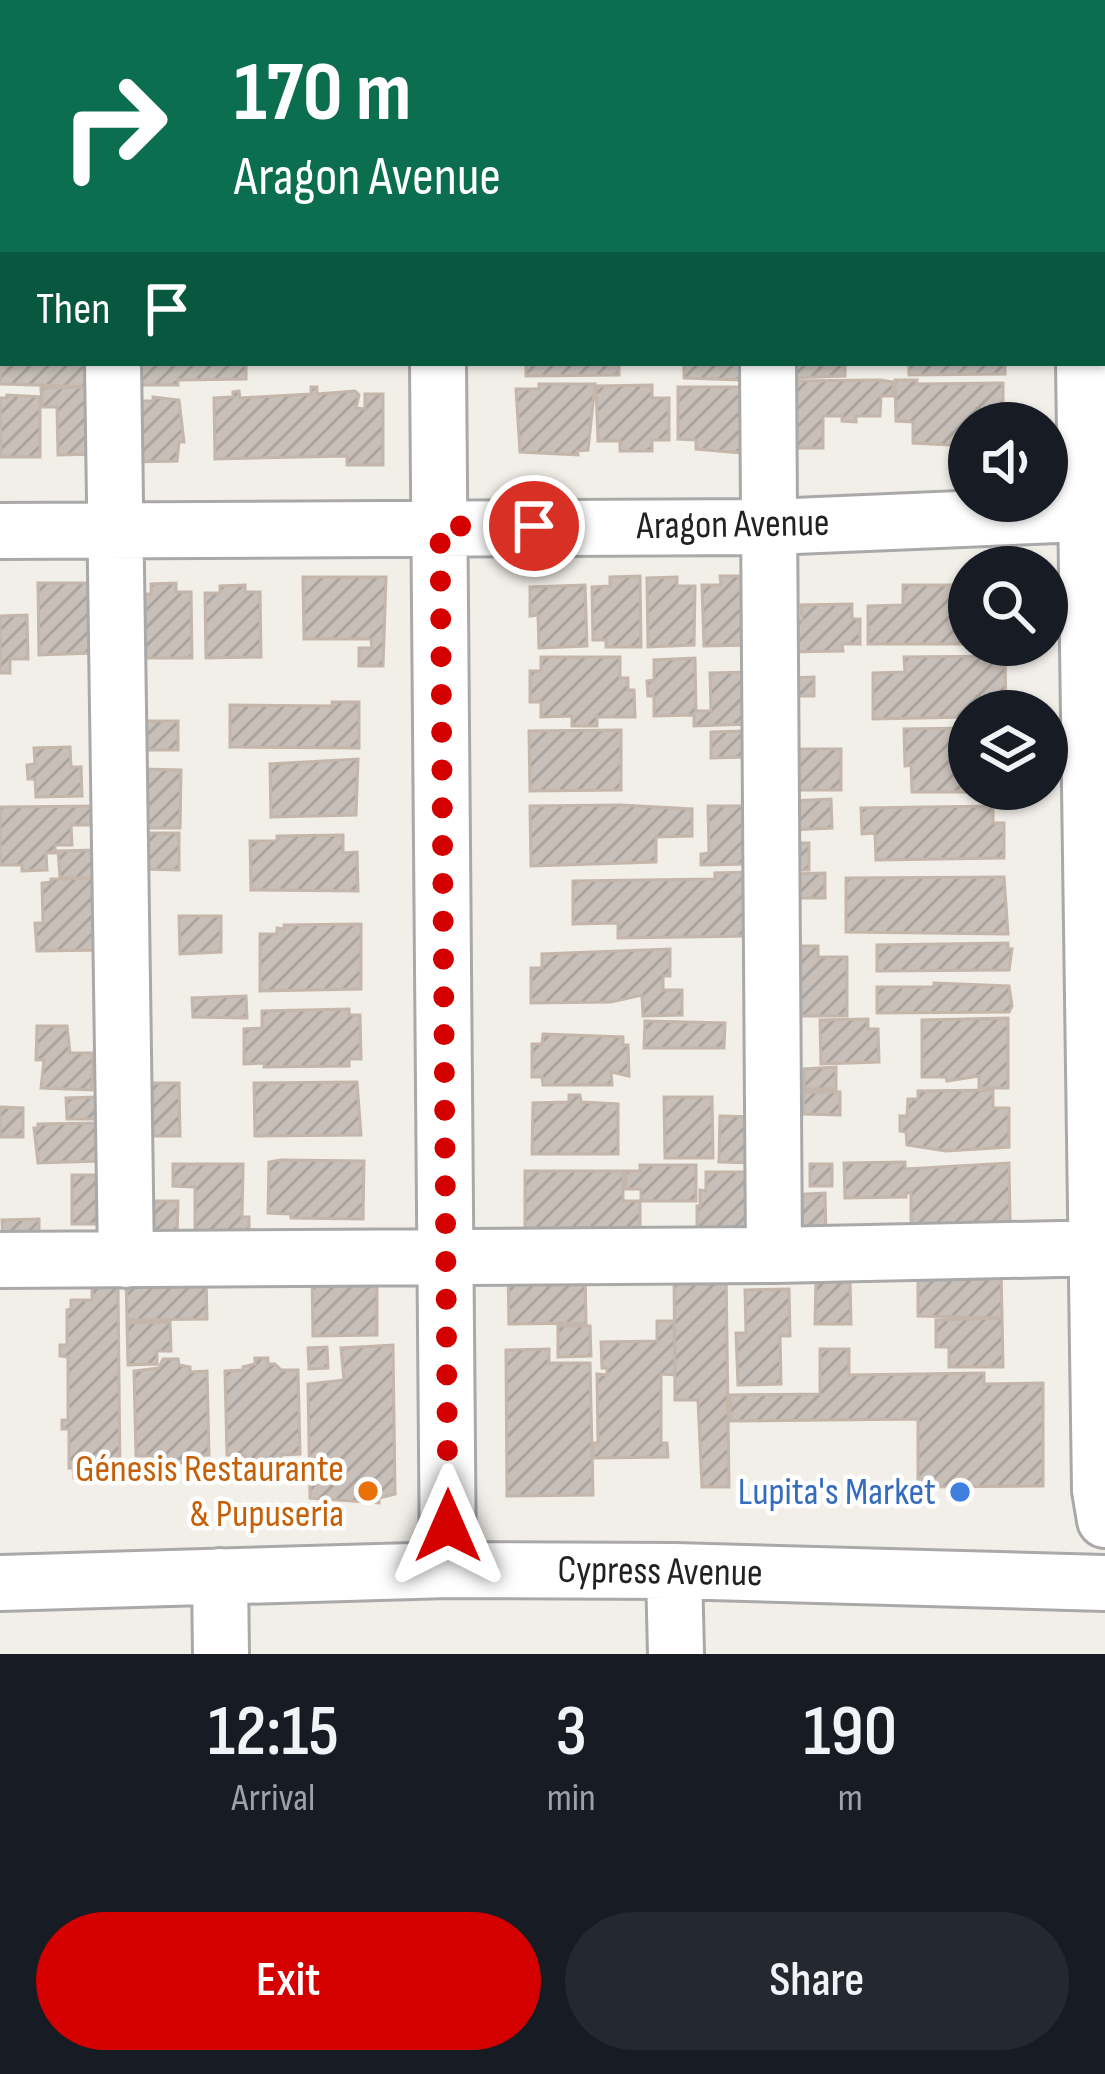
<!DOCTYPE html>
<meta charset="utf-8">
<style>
body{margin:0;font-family:"Sofia Sans Condensed",sans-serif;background:#242831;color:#f1f3f6;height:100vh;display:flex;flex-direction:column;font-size:45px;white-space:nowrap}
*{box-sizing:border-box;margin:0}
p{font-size:39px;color:#9ea1a6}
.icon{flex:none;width:66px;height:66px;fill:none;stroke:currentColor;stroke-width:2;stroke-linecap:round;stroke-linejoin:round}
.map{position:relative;height:1654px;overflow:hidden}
.side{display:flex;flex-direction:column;background:#171b24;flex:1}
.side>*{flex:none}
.hud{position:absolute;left:0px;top:0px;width:1107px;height:366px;box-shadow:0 3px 9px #0004;background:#0b6e4f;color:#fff;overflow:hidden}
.controls{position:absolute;left:948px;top:402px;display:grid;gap:24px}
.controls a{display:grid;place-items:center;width:120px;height:120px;border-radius:50%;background:#171b24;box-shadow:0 3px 9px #0004;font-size:60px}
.pin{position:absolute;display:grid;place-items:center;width:102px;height:102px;color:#fff;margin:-51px;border:6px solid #fff;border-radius:50%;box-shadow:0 3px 12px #0007}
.me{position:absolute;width:132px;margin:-66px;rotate:0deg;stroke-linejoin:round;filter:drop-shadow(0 0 9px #0008)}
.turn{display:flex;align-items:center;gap:42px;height:252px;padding:0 36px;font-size:54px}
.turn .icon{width:156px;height:156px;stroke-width:2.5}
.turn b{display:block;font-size:84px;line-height:102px}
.then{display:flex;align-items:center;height:114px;padding:0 36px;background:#0003;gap:24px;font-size:45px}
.eta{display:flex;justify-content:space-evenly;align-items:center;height:204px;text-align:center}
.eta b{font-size:72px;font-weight:600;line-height:84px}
.button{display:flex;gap:24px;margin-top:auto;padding:24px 36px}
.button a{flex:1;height:138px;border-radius:72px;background:#d40000;color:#fff;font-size:48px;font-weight:600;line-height:138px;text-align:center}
.button a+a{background:#242831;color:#f1f3f6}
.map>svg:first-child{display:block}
.building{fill:url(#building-hatch);stroke:#c4b6ab;stroke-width:3}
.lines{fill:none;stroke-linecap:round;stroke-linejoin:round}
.minor-casing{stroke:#a9a9a9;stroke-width:60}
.minor{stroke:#fff;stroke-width:54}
.route{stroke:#d40000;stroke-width:21;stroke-dasharray:0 37.8}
.food-dot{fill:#e8710a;stroke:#fff;stroke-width:4.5}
.shop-dot{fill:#3f7fe0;stroke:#fff;stroke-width:4.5}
.labels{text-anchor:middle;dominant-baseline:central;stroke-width:9;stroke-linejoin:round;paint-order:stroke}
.street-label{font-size:39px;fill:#222;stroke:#fff}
.food-label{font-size:39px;fill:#c56008;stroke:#fff;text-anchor:end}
.shop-label{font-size:39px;fill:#366cbe;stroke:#fff;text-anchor:end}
</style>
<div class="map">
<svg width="1105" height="1654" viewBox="0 0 1105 1654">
<defs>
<pattern id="building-hatch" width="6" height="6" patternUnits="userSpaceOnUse" patternTransform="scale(3)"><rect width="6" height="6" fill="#c7bfb8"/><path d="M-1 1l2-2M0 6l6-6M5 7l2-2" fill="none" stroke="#aba49e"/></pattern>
</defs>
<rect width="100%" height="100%" fill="#f2efe9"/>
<path class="building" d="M0,0h39v3h-36l-3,9z
M248,0h100v2l-100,1z
M0,24h3v52h-3z
M0,175h3v52h-3z
M0,246h3l-3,63z
M0,345l3,18h96v24l-99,-3z
M141,363h105v16l-68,1v5h-37z
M526,363h93v12l-93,1z
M684,363h66l-9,17 -57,-2z
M789,363h56v13l-55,2z
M909,363h96v11l-96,1z
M880,380l13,2v14h-12l-1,20h-24v6l-14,-1v-5h-19v32h-40l3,-67z
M895,380h22l-1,4 87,-1v23h6v17h-40v23l-56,-3v-21l-17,-1z
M539,384h56l-7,66 -11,1 1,4 -58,-3 -4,-63h23z
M652,385v13h17v42h-17v11h-32v-10h-22l-2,-55z
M99,387l2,67 -43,1 -1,-48h-15l-1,-19z
M311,387h6v7l38,-3 4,4 -3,13 9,1v-15h18v71h-36v-9l-132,3 -1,-61 19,-1v-5l6,-1 1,7 71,-4z
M678,387h64l1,66 -47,-4v-9l-18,-1z
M7,395l33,2v60h-39l-1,-59h7z
M153,397l26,3 5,42h-5l-2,19 -42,1 -4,-61h22z
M640,576l1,71h-35v-7h-13l-1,-53 18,-1v-9z
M720,576h29l2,69 -47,1 -2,-61h19z
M303,577h83l-3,89h-24v-18h13l-1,-9h-67z
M677,577v9h18l-1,59 -46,2 -1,-69z
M38,583h60l-5,70 -54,2z
M176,583v9h15l1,66h-55l-1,-64h15v-10z
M245,585v7h15l1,65 -55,1 -1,-65h15v-7z
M585,585l2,61 -48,2 -1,-33 -8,1v-29z
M903,585h66v59h-101v-38l35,-1z
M852,604v15h8v25h-18l1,7 -59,1 -1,-32h19l-1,-15z
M27,615l1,44h-18v14h-10v-57z
M1005,656l1,55h-37v6l-96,2v-46l32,-1 -1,-15z
M541,657h79v21h8v12h6l1,27h-38v9h-25v-10l-31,1v-15h-11v-31h11z
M695,658l1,53h15l-1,-38 39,-1 2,52 -57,2v-11l-40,1v-20h-6l-1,-15 7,-1v-20z
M814,677v19h-25v-18z
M332,702h27v46l-129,-1v-42l102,1z
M143,721h35v29h-34z
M969,728v61h22v3h-79l-1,-27 -6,1 -1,-37z
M621,730v60l-91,1 -1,-60z
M744,731l1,26 -34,1v-26z
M70,747l1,20h10l1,29 -46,1 -1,-18h-7l-1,-14 8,-1 -1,-16z
M799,749h42v41h-42z
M358,759l-2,56 -85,2 -1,-53z
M142,769l39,1 -1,58h-39z
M831,799l1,29 -41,2 -1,-29z
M621,805l71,4v27l-36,1v25l-125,4 -1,-60z
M100,806l1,19h-30l1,20h-17v8h-9l1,17 -25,1v-6h-22v-58z
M708,806h39l1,58 -47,1v-11l8,-1z
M993,806v17h11v35l-128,2 -1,-27 -13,1 -1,-26z
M141,833h38v37l-38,-1z
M343,835v18l14,-1 1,39 -107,-1 -1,-49h27v-5z
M789,843h20v27h-20z
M96,850l1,28h-37l-2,-27z
M749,872l2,64 -133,2v-15l-45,1v-43l142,-2v-6z
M825,873v25h-35l-1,-24z
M1004,877l4,57 -162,-2v-54z
M97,878l-3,47h11v25l-68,1 -2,-28h8l-1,-40 9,-1v-3z
M179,916h42v36l-41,2z
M361,924v65l-101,2v-57h17v-6l7,1v-4z
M1008,943v6h4l-3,21 -132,1v-26z
M795,946h23v11h29v59h-56z
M670,949v27h-7v14h19v25l-39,1 -1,-21 -31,7 -80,1v-35h11v-14z
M934,983l75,3 3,20 -3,6 -132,1v-26h57z
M246,996l1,22 -54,-1 -1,-19z
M349,1009v6h11l1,44h-12v7l-85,1 1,-4 -21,1v-35l18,-1v-17z
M1008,1018v70h-29v-12l-32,5 -1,-4h-24v-57z
M868,1019v10h10l1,33 -58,2 -1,-44z
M645,1021l80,2 -1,25h-80z
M37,1026h30l3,27h23l-1,37 -51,-2 3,-28h-8z
M543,1034l80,3v8h5l1,31 -18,-4 1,13h-69l-1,-8h-10v-33h10z
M836,1067v22h-32v-20z
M357,1082l4,53 -106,1 -1,-53z
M141,1083h38l1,53h-39z
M993,1090v18h16v39l-63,4 -39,-6 -1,-13 -6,-1v-15h7l1,-17h10v-8z
M804,1092h36v23l-37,-1z
M569,1095h11l1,7 37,2v50h-86l1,-51 36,-1z
M99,1097l1,22h-33l-1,-21z
M664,1097h48l1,61h-48z
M0,1107l23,1v29h-23z
M720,1116l35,1 -1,46 -35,-1z
M95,1123l4,38 -61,2 -4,-35h4v-4z
M281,1160l83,1 -1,58 -72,-1v-4l-23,-1 1,-51z
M905,1162v7l104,-6 1,56 -13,12 -76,2 -10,-12v-28h-5v4l-61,1 -1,-35z
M173,1164h70l-1,53h7v18l-54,-1v-47l-22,-1z
M810,1164h22v22h-22z
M640,1165h56v36h-55v-12h-15v-18h14z
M525,1171h98v30h17v31l-115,4z
M706,1172h50v61h-59v-27h3v-16l6,1z
M72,1175h37v49h-37z
M825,1193l1,43 -37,1 -1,-42z
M140,1201h38l-1,38h-38z
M39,1219v23h-36l-1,-22z
M1001,1264l1,54 -84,-2v-50z
M726,1268l3,219h-27l-4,-87h-23l-1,-131z
M377,1270v65l-64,1 -1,-65z
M585,1272l1,51 -77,1 -1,-51z
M206,1277l1,42 -80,1 -1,-42z
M850,1278l1,46h-36l1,-45z
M118,1287l2,190 -46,1 -1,-10h-4v-39h-7v-9h6v-63l-8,-1v-11h7v-35l4,-1v-9h21v-12z
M789,1289l1,47h-10l1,48 -43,1 -2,-52h10l-1,-43z
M1002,1318l1,49h-54v-20h-13v-27z
M657,1321h17l1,54 -14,-1v69h6l1,14 -75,1v-15h5l-1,-69 10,1v-7h-5l-1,-26 56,-1z
M170,1322l1,29h-14v13l-29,1 -1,-42z
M558,1326h32l1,30 -33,1z
M393,1345l2,149 -16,4v5l-69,-5 -2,-114 36,-4 -3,-32z
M327,1347l1,21 -19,1 -1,-21z
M549,1349v14h41l3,132 -86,1 -1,-146z
M820,1349h29v26l135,-2v11l59,-1v103l-125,1v-68l-188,2v-26l90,-1z
M255,1358h13v6h7l6,6h17l2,84 -19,1v7l-36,1v-8h-18l-2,-84 18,-1v-3l12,-3z
M163,1359h15l1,6 11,2v5l17,-1 2,84 -22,1v7h-33v-7h-18l-2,-85 25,-3z"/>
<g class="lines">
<defs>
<path id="minor" d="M111,0v3
M433,0v3
M762,0v3
M1082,0v3
M113,363l13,897
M438,363l10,1207
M768,363l6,892
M1084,363l16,1127 5,30
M0,531l771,-4 334,-14
M0,1260l774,-5 331,-7
M674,1571l2,83
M220,1576l1,78
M0,1583l448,-13 226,1 431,12"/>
</defs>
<use href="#minor" class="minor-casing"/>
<use href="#minor" class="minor"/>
</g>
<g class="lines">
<path class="route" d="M448,1526l-8,-1000h94"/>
</g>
<circle class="food-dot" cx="368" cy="1491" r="12"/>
<circle class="shop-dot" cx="960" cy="1492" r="12"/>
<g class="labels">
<g class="street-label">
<text transform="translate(733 525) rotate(-1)">Aragon Avenue</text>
<text transform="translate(660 1572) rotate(1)">Cypress Avenue</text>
</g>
<g class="food-label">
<text x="344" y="1469">Génesis Restaurante<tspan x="344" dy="45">&amp; Pupuseria</tspan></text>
</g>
<g class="shop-label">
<text x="936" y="1492">Lupita's Market</text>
</g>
</g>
</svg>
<div class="controls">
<a><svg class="icon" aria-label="sound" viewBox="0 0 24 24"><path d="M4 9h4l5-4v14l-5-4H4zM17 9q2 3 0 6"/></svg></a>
<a><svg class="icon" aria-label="search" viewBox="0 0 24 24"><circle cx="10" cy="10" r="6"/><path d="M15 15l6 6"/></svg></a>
<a><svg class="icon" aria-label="layers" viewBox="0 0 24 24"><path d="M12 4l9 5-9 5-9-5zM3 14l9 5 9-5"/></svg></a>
</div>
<div class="pin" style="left:534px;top:526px;background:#d93025"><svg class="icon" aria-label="arrive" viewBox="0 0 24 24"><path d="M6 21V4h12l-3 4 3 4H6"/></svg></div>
<svg class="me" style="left:448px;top:1526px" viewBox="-20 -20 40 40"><path d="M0-17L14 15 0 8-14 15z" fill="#d40000" stroke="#fff" stroke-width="4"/></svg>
<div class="hud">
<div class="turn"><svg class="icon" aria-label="right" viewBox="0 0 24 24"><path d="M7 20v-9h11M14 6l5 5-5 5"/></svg><div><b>170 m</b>Aragon Avenue</div></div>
<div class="then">Then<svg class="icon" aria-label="arrive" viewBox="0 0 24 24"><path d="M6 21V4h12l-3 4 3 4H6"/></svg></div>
</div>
</div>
<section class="side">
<div class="eta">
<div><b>12:15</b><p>Arrival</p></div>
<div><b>3</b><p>min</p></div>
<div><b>190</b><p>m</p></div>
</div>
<div class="button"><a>Exit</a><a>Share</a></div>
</section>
